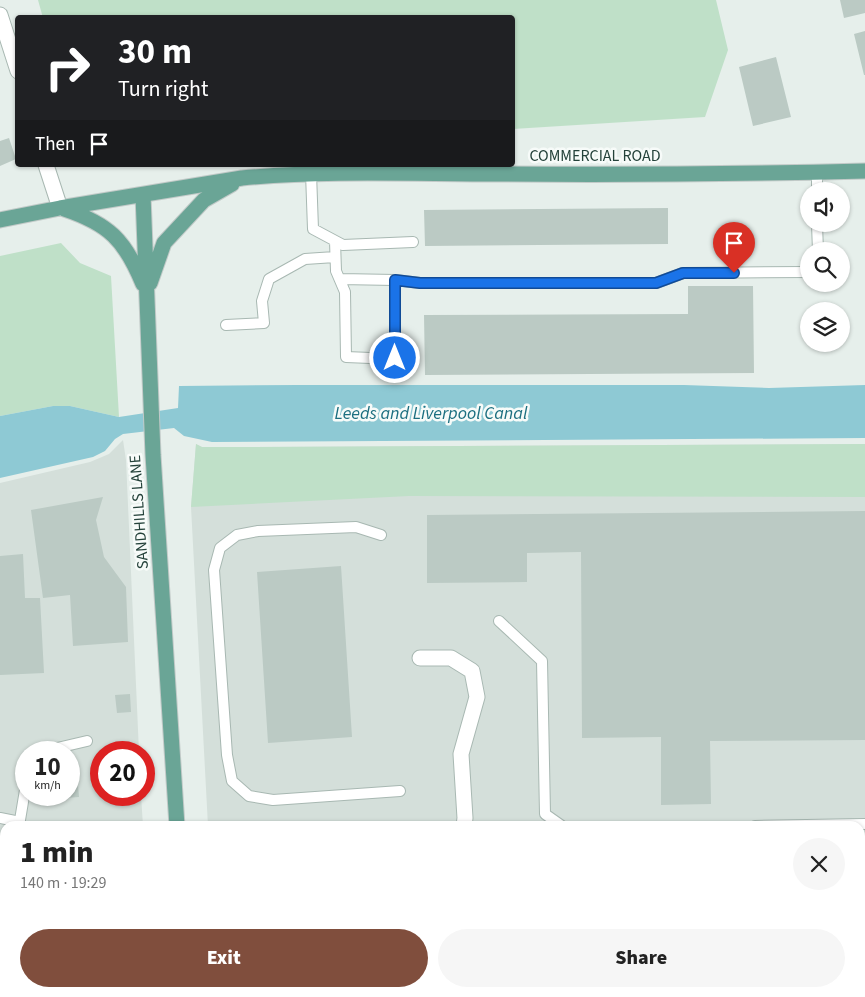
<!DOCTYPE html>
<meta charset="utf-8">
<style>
body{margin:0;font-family:"Source Sans 3",sans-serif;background:#f6f6f6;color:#222;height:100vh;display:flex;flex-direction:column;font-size:19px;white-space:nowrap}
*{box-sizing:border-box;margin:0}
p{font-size:16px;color:#767676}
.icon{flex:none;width:28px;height:28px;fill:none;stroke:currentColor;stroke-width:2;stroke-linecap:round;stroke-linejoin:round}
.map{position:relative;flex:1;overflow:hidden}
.panel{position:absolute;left:0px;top:821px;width:865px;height:176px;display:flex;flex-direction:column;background:#fff;border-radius:15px 15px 0 0;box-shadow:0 1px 4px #0004}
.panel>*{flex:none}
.top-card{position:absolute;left:15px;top:15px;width:500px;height:152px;border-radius:5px;box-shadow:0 1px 4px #0004;background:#202124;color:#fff;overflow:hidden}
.fabs{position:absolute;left:800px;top:182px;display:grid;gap:10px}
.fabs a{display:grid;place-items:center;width:50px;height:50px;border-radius:50%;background:#fff;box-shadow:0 1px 4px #0004;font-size:25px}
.speed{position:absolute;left:15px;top:741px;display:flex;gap:10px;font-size:25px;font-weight:700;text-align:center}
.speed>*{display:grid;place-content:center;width:65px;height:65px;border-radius:50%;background:#fff;box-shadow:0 1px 4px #0004;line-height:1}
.speed small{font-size:12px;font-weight:400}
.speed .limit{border:8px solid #d22;background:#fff;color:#111}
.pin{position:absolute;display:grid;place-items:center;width:42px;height:42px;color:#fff;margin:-51px -21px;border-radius:50% 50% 50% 0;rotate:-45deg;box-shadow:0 0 5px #0007}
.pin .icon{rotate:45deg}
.me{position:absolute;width:55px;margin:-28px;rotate:0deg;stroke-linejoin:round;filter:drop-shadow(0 0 4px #0008)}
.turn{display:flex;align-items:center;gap:18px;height:105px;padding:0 20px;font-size:22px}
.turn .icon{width:65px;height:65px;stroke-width:2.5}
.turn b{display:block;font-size:35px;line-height:42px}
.then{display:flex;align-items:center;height:48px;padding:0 20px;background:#0003;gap:10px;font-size:19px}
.round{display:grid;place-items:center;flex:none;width:52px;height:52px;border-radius:26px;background:#f6f6f6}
.overview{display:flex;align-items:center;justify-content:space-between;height:85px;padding:0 20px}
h1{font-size:30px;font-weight:800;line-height:38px}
.primary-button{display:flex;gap:10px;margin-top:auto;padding:10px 20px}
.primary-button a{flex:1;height:58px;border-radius:30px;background:#804e3d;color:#fff;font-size:20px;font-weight:800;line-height:58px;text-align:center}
.primary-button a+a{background:#f6f6f6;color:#222}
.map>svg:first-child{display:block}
.built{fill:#d4dfda;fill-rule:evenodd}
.green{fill:#bfe0c8}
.water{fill:#8ec9d4}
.building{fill:#bbcac4}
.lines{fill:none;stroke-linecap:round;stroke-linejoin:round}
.service-casing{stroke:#a8b8b2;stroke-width:12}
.minor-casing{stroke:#a8b8b2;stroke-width:17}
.tertiary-casing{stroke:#a8b8b2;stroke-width:17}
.primary-casing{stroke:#c2cac8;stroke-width:17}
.service{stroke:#fff;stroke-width:10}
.minor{stroke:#fff;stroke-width:15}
.tertiary{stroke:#fff;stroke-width:15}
.primary{stroke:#6aa596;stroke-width:15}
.route-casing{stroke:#114b97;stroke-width:12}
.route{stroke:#1a73e8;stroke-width:9}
.labels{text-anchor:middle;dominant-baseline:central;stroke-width:5;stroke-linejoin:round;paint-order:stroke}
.street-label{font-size:16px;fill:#24423a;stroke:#f7fbf9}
.water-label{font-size:18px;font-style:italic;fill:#1c6f80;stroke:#f7fbf9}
</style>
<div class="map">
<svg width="865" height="997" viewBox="0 0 865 997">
<rect width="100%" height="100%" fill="#e6efeb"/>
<path class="built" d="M123,440l3,20 13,292h-38v43h40l2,31h-138v139l-5,-1v-481l90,-21 19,-8zM26,752h43v43h-43z
M196,444l6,3h42l621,-3v553h-565l-15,-4 575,-1v-166h-652l-17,-319z"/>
<path class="green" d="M38,0h678l12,50 -23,67 -192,12 -1,-111h-469z
M61,243l19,20 31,13 8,141 -49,-11h-17l-53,10v-160z
M196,444l6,3h42l621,-3v53l-456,-1 -218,11z
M0,964l5,1v27h87l14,5h-106z"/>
<path class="water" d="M298,385h386l85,3 96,-3v53l-653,4 -28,-6 -10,-8 -51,6 -8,5 -10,12 -12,6 -93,21v-62l53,-10h17l49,11 59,-9 1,-22z"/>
<path class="building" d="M840,0h25v13l-21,5z
M865,31v44h-1l-10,-41z
M776,57l15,60 -38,9 -14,-59z
M9,138l7,21 -16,7v-25z
M668,208v36l-243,2 -1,-36z
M688,286h65l1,87 -329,2 -1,-60 264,-1z
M103,497l-7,23 8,37 22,30 2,55 -55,4 -3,-51 -27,3 -12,-88z
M865,511v229l-155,1 1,63 -50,1v-68l-79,1 -1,-186 -54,1v29l-100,1v-68z
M23,554l2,44h15l4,75 -44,2v-119z
M341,566l11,171 -84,6 -11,-171z
M130,694l1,18 -14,1 -2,-18z
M69,759h7l3,38 -42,3v-5h32z"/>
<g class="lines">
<defs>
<path id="service" d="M817,172v19
M311,173l2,56 30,16 70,-3
M817,224l1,27
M335,241l1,30 9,21 1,65 49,2v-79l-55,-1
M395,280l25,3h236l27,-10 126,-1
M226,325l38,-2 -2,-22 7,-22 36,-20 30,-2
M381,535l-25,-8 -98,4 -21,4 -17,13 -6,22 13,185 5,26 17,15 24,4 127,-9
M499,621l43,40 3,153 17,12
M40,752l47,-11
M0,818l20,4
M19,826l7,-42
M755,826l110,-2
M721,992v5"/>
<path id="minor" d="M420,658h31l21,13 5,26 -16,57 4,64 -1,8
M860,935h5"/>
<path id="tertiary" d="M0,15l18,56
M46,165l14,43"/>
<path id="primary" d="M143,195l10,260 24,371
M64,209c45,15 61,31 79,75
M0,220l60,-12 182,-30c85,-8 172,-4 257,-4 122,1 244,0 366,-3
M150,283l14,-40 40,-43 28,-16
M185,992v5"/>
</defs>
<use href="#service" class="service-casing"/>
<use href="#minor" class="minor-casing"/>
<use href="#tertiary" class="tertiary-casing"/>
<use href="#primary" class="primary-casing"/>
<use href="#service" class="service"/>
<use href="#minor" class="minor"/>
<use href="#tertiary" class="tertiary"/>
<use href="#primary" class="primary"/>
</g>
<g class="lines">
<defs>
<path id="route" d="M395,358v-78l25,3h236l27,-10h51"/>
</defs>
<use href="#route" class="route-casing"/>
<use href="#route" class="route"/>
</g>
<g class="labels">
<g class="street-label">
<text x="595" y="156">COMMERCIAL ROAD</text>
<text transform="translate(139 512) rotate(-94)">SANDHILLS LANE</text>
</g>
<g class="water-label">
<text x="431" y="413">Leeds and Liverpool Canal</text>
</g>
</g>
</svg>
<div class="fabs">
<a><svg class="icon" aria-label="sound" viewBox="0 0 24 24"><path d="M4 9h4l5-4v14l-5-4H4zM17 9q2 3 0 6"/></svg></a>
<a><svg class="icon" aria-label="search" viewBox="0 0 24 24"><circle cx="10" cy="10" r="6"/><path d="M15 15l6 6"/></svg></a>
<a><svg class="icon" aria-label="layers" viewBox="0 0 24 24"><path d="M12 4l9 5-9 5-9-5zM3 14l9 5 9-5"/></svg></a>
</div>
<div class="speed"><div>10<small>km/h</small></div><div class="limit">20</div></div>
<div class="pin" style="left:734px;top:273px;background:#d93025"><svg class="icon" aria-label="arrive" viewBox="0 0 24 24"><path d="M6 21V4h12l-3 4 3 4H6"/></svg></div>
<svg class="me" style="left:395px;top:358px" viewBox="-20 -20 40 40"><circle r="17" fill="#1a73e8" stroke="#fff" stroke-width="3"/><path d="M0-11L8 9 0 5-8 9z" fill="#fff"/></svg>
<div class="top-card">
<div class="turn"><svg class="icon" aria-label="right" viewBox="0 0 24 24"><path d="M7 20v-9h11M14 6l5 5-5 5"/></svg><div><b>30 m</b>Turn right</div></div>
<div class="then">Then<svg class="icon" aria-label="arrive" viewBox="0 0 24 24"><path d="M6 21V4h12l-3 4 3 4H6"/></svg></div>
</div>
<section class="panel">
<div class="overview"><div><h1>1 min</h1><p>140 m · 19:29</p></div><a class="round"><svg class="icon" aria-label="close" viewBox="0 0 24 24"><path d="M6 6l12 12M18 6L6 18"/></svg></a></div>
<div class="primary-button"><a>Exit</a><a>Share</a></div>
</section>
</div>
